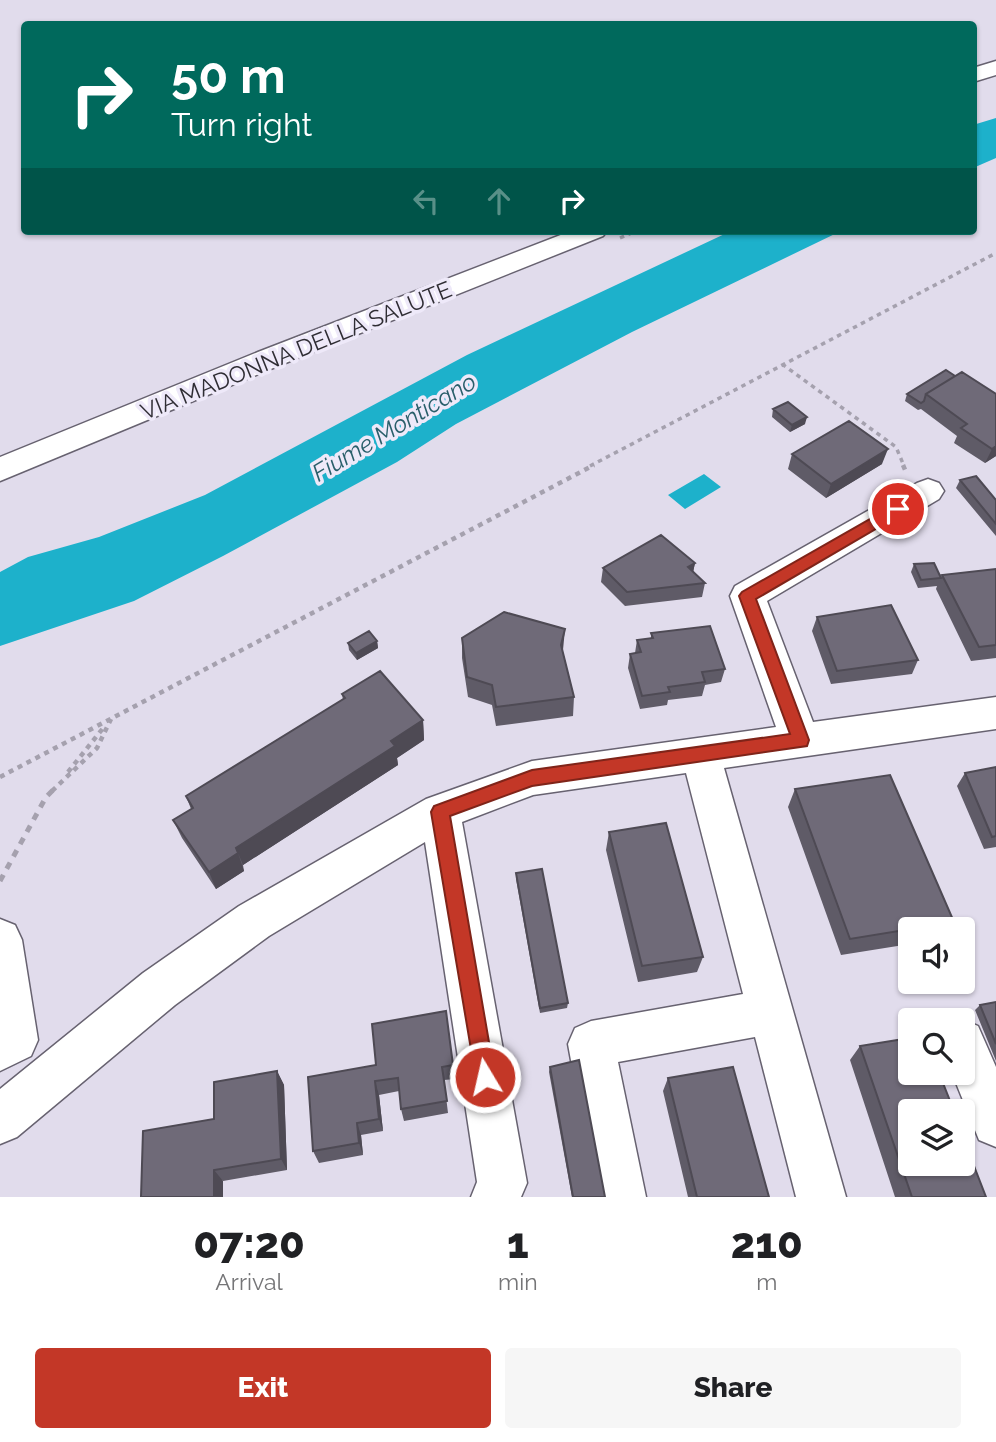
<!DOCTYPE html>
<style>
body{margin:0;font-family:Raleway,sans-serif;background:#f6f6f6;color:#202124;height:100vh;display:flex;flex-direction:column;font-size:26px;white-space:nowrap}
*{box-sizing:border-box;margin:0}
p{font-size:23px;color:#757577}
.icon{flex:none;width:38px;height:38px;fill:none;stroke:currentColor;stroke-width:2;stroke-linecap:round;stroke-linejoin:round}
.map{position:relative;height:1197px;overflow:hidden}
.drawer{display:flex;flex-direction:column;background:#fff;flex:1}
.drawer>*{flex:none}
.banner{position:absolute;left:21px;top:21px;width:956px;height:214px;border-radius:7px;box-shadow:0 2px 5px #0004;background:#00695c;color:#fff;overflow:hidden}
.controls{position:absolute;left:898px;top:917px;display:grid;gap:14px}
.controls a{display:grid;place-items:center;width:77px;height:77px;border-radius:7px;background:#fff;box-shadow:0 2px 5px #0004;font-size:35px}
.pin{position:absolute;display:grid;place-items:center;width:60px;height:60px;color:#fff;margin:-30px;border:4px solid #fff;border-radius:50%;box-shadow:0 2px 7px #0007}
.me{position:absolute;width:77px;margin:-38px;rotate:351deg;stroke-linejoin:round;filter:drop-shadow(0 0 5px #0008)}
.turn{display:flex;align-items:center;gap:24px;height:147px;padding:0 35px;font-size:32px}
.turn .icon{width:91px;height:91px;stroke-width:2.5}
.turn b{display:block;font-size:49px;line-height:60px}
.lanes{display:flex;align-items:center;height:66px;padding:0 35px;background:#0003;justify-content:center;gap:35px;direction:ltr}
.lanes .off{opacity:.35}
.eta{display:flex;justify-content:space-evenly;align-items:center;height:119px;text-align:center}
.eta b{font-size:42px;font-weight:800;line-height:49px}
.button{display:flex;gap:14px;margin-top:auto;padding:14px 35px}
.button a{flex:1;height:80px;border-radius:7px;background:#c33727;color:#fff;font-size:28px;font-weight:800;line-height:80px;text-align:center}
.button a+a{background:#f6f6f6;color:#202124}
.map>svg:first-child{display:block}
.water{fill:#1db1cb}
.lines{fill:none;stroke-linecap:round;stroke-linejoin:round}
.minor-casing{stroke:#676270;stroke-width:3}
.path-far2{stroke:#a5a1ae;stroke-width:3.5;stroke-dasharray:4.5 4.5;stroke-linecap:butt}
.path-far1{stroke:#a5a1ae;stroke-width:4.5;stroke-dasharray:5 5;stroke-linecap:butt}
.path{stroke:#a5a1ae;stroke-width:5;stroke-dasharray:7 7;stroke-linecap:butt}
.minor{fill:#fff;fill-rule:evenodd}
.wall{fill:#5f5b67}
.shaded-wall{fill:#4e4a54}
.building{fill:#6f6a78;stroke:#4e4a54;stroke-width:2}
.route{fill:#c33727;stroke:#7f2419;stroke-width:2}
.labels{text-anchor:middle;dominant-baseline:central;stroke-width:7;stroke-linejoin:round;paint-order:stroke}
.street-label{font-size:23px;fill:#2f2d34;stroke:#eee9f9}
.water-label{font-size:24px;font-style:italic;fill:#2a5f6b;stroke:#eee9f9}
</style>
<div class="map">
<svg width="996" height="1197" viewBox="0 0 996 1197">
<rect width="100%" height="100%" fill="#e1dcec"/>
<path class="water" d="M996,118v40l-23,10v-43z
M731,231h110l-209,101 -176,92 -59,38 -174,94 -89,45 -134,45v-74l28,-15 71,-20 106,-42 262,-140z
M704,474l17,13 -36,22 -17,-14z"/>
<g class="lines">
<defs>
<path id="minor" d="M996,61v14l-23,7v-14z
M571,231h36l-4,5 -325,130 -278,115v-24l258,-105z
M928,479l11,4 5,8 -5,8 -172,102 46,121 183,-25v32l-272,39 122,429h-50l-41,-160 -137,25 28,135h-50l-28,-153 7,-16 16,-7 152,-27 -57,-221 -153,22 -71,27 65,361 -6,14h-50l6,-15 -52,-340 -156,94 -94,69 -158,132 -17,7v-55l143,-116 96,-67 187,-107 106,-38 244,-34 -46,-131 5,-10 182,-103z
M0,919l15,6 7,15 16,100 -7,16 -31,15z
M962,1019l16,7 18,41v80l-17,-7 -27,-67h10v-53h-3z"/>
</defs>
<use href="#minor" class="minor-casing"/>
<path class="path-far2" d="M620,238l16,-7
M782,364l114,83 8,19
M590,466l406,-213"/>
<path class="path-far1" d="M903,465l3,7
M68,772l36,-45
M0,777l594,-312
M52,791l45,-43 14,-29"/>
<path class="path" d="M0,881l46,-84 8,-8"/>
<use href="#minor" class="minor"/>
</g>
<path class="wall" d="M955,376l41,18v62l-11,7 -31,-20 3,-7 -36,-27 -3,1 -13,-9 2,-7z
M773,409l32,15 -15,8 -18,-15z
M792,454l90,10 -56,34 -38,-29z
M960,480l36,20v36l-40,-48z
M695,563l-2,9 12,11 -3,14 -77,9 -24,-24 2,-14z
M914,564l27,14 1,-3 54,-6v89l-25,3 -35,-72 1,-3 -19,2 -7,-16z
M817,617l101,43 -6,14 -81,10 -19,-53z
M651,633l74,36 -4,13 -16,3 -3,11 -34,4 -1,5 -27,4 -12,-41 2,-14 5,-1 2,-13 14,-2z
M462,638l101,14 11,45 -1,19 -77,10 -4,-21 -24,-8 -6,-39z
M377,641l1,7 -21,12 -8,-10 -1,-7z
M342,694l81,26 1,20 -27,18 1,7 -155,100 1,6 -28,18 -34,-51 -9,-18 18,-11 -5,-13 157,-96z
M996,767v80l-12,2 -27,-63 8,-13z
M795,789l159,133 -6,7h-38v15l-69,11 -53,-148z
M609,832l94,125 -6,15 -59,10 -32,-132z
M516,873l52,130 -1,5 -27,5 -24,-134z
M996,1002v59l-21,-51 5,-5z
M860,1046l126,151h-91l-45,-137z
M453,1065l2,14 -11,1 4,33 -44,8 -3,-12 -2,-18 -20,4 4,36 -22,4 2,20 -44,8 -6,-12 -5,-74z
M550,1067l55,130h-33l-23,-125z
M277,1071l7,14 3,85 -64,11 -80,-50 71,-12z
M668,1078l101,119h-81l-25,-106z"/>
<path class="shaded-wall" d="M807,417l-2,7 -15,8 2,-7z
M996,446v10l-11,7 7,-14z
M888,449l-6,15 -56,34 5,-14z
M695,563l-3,14 -4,-10z
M565,629l-2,21 -3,15 1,-20z
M377,641l1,7 -21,12 -1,-7z
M423,720l1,20 -27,18 1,7 -155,100 -7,-17 155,-107z
M238,853l6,18 -28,18 -7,-17z
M277,1071l7,14 3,85 -6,-11z
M375,1081l4,14 4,36 -4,-12z
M357,1123l4,12 2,20 -4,-12z
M214,1170l9,11v16h-9z"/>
<path class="building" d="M946,370l9,6 -29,18 -2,7 -3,2 -14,-9z
M962,372l34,22v52l-4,3 -31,-21 6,-4 -41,-30z
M788,402l19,15 -15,8 -19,-16z
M849,421l39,28 -57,35 -39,-30z
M976,476l20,24v24l-36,-44z
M661,535l34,28 -7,4 17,16 -78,9 -24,-24z
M934,563l7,15 -20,2 -7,-16z
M996,569v76l-17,2 -37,-72z
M891,605l27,55 -81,11 -20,-54z
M504,612l61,17 -4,16 13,52 -78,10 -4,-22 -25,-8 -5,-39z
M710,626l15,43 -23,3 3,10 -37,5 2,5 -28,4 -12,-42 11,-2 -4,-12 16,-2 -2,-5z
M369,631l8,10 -21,12 -8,-10z
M380,671l43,49 -32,21 4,5 -159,102 2,5 -29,19 -36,-52 20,-12 -7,-12 159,-98 -3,-4z
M996,767v69l-4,1 -27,-64z
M890,775l64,147 -104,17 -55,-150z
M666,823l37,134 -61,9 -33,-134z
M542,869l26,134 -28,5 -24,-135z
M996,1002v42l-16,-39z
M446,1011l7,54 -11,2 5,34 -46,8 -3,-31 -23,3 4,38 -22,4 2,20 -46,8 -5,-74 68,-12 -4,-41z
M910,1038v35h29l15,38h-44v53h52v-29l24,62h-74l-52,-151z
M579,1060l26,137h-32l-23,-130z
M733,1067l36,130h-72l-29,-119z
M277,1071l4,88 -67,11v27h-73l2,-66 71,-12v-37z"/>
<path class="route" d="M898,503l7,6 -2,4 -147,86 53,141 -2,6 -275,40 -82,30 45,261 -3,8 -7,3 -8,-3 -46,-273 3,-6 98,-36 258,-36 -51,-138 3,-4z"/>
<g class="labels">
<g class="street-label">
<text transform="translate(296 350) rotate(-22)">VIA MADONNA DELLA SALUTE</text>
</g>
<g class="water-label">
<text transform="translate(394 427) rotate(-31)">Fiume Monticano</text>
</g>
</g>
</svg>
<div class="controls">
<a><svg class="icon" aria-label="sound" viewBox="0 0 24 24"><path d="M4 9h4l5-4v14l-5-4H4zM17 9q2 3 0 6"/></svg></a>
<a><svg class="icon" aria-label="search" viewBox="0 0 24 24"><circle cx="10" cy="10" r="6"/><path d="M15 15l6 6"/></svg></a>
<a><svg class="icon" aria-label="layers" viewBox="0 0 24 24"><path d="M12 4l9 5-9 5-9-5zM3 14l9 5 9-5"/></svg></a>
</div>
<div class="pin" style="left:898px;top:509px;background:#d93025"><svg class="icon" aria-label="arrive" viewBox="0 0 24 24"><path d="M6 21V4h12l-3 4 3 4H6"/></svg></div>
<svg class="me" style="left:485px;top:1077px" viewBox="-20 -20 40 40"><circle r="17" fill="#c33727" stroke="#fff" stroke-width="3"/><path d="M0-11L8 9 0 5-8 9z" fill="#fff"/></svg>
<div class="banner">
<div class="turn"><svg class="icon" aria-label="right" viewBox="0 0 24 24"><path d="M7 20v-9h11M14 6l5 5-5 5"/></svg><div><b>50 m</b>Turn right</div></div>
<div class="lanes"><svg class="icon off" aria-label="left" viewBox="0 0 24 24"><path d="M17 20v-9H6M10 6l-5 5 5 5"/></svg><svg class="icon off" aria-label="ahead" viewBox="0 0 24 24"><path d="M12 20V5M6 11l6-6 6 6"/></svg><svg class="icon" aria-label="right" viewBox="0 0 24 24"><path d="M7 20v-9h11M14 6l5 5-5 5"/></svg></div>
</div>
</div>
<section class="drawer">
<div class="eta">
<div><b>07:20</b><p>Arrival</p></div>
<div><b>1</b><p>min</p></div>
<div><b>210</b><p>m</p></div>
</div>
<div class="button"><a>Exit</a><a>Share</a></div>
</section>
